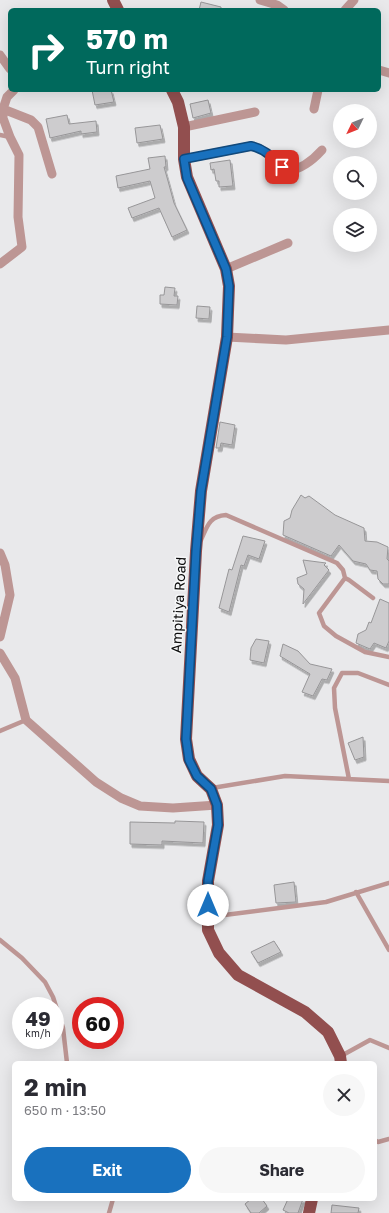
<!DOCTYPE html>
<meta charset="utf-8">
<style>
body{margin:0;font-family:"Golos Text",sans-serif;background:#f7f7f7;color:#2b2b33;height:100vh;display:flex;flex-direction:column;font-size:15px;white-space:nowrap}
*{box-sizing:border-box;margin:0}
p{font-size:13px;color:#7c7c81}
.icon{flex:none;width:22px;height:22px;fill:none;stroke:currentColor;stroke-width:2;stroke-linecap:round;stroke-linejoin:round}
.map{position:relative;flex:1;overflow:hidden}
.panel{position:absolute;left:12px;top:1061px;width:365px;height:140px;display:flex;flex-direction:column;background:#fff;border-radius:6px;box-shadow:0 4px 16px #0002}
.panel>*{flex:none}
.guide{position:absolute;left:8px;top:8px;width:373px;height:84px;border-radius:6px;box-shadow:0 4px 16px #0002;background:#00695c;color:#fff;overflow:hidden}
.needle{width:26px;rotate:227deg}
.fabs{position:absolute;left:333px;top:104px;display:grid;gap:8px}
.fabs a{display:grid;place-items:center;width:44px;height:44px;border-radius:50%;background:#fff;box-shadow:0 4px 16px #0002;font-size:20px}
.speed{position:absolute;left:12px;top:997px;display:flex;gap:8px;font-size:20px;font-weight:700;text-align:center}
.speed>*{display:grid;place-content:center;width:52px;height:52px;border-radius:50%;background:#fff;box-shadow:0 4px 16px #0002;line-height:1}
.speed small{font-size:10px;font-weight:400}
.speed .limit{border:6px solid #d22;background:#fff;color:#111}
.pin{position:absolute;display:grid;place-items:center;width:34px;height:34px;color:#fff;margin:-17px;border-radius:8px;box-shadow:0 2px 6px #0006}
.me{position:absolute;width:44px;margin:-22px;rotate:0deg;stroke-linejoin:round;filter:drop-shadow(0 0 3px #0008)}
.turn{display:flex;align-items:center;gap:14px;height:84px;padding:0 12px;font-size:18px}
.turn .icon{width:52px;height:52px;stroke-width:2.5}
.turn b{display:block;font-size:28px;line-height:34px}
.round{display:grid;place-items:center;flex:none;width:42px;height:42px;border-radius:21px;background:#f7f7f7}
.summary{display:flex;align-items:center;justify-content:space-between;height:68px;padding:0 12px}
h1{font-size:24px;font-weight:700;line-height:30px}
.action{display:flex;gap:8px;margin-top:auto;padding:8px 12px}
.action a{flex:1;height:46px;border-radius:24px;background:#1971be;color:#fff;font-size:16px;font-weight:700;line-height:46px;text-align:center}
.action a+a{background:#f7f7f7;color:#2b2b33}
.map>svg:first-child{display:block}
.building{fill:#cdccce;stroke:#979698;filter:url(#shadow)}
.lines{fill:none;stroke-linecap:round;stroke-linejoin:round}
.service{stroke:#bd9694;stroke-width:4.5}
.minor{stroke:#bd9694;stroke-width:9}
.primary{stroke:#924f4f;stroke-width:12}
.route-casing{stroke:#10497c;stroke-width:10}
.route{stroke:#1971be;stroke-width:7}
.labels{text-anchor:middle;dominant-baseline:central;stroke-width:3;stroke-linejoin:round;paint-order:stroke}
.street-label{font-size:14px;fill:#0c0c0c;stroke:#f6f7f8}
</style>
<div class="map">
<svg width="389" height="1213" viewBox="0 0 389 1213">
<defs>
<filter id="shadow"><feDropShadow dx="2" dy="3.5" stdDeviation="0" flood-color="#0004"/></filter>
</defs>
<rect width="100%" height="100%" fill="#e9e9eb"/>
<path class="building" d="M201,2l20,5v3h-22z
M92,90h19l3,12 -19,3z
M208,100l3,13 -18,5 -3,-14z
M67,115l2,9 27,-3 1,11 -16,2v-3l-31,7 -4,-19z
M160,125l3,14 -26,4 -2,-15z
M165,156l1,11h-2l4,14 6,22 13,27 -15,7 -13,-29 -27,10 -4,-10 27,-10 -5,-17 -32,7 -2,-12 34,-7 -2,-11z
M230,160l3,26 -14,1v-6h-3l-2,-12 -3,1 -1,-7z
M165,287l10,1 -1,8h4l-1,9 -17,-1v-9h4z
M197,306l13,1 -1,12 -13,-1z
M220,422l15,3 -3,20 -11,-2 -1,5h-4z
M301,495l4,3 4,-2 26,19 29,13 1,13 12,1 11,5 -1,12 2,2v23h-6l-5,-5 -1,-8 -7,-1 -4,-6 -13,-3 -14,-16 -8,11 -48,-21 1,-14 6,-3 2,-8z
M243,536l22,5 -6,18 -11,-4 -4,11 -3,-1 -12,47 -10,-4 10,-39 3,1z
M303,560l23,3 -2,2 5,5 -26,34 1,-15 -6,-5 -1,-6 10,-4z
M380,599l9,4v38l-3,7 -12,-5 -4,6 -14,-6 2,-9 8,-4 3,-8 2,1z
M256,639l13,2 -5,22 -14,-3 1,-12z
M283,644l15,7 12,13 22,5 -5,11 -5,-1 -9,17 -11,-4 8,-18 -30,-18z
M363,737l1,20 -9,3 -7,-17z
M175,821l29,1 -1,21 -41,-2v4l-32,-1v-22l45,1z
M294,882l2,20 -20,1 -2,-18z
M274,941l7,11 -23,11 -7,-11z
M251,1199h11l5,7 -8,7h-8l-6,-9z
M288,1199h15l-5,14h-9l-6,-3z
M332,1205l27,3 -1,5h-27z"/>
<g class="lines">
<path class="service" d="M0,135l10,2
M201,540c6,-13 8,-24 25,-25l111,48 6,7 2,8 -26,35 5,13 12,10 29,16 24,5
M345,578l4,2 24,18
M0,731l26,-11
M349,779l-14,-71 -1,-20 8,-15h16l31,12
M212,788l73,-12 104,5
M356,892l33,58
M209,917l117,-15 63,-19
M0,940l22,18 23,24 8,15 10,31 4,35
M341,1056l29,-16 19,8
M375,1140l3,2 11,-3
M109,1213l4,-14"/>
<path class="minor" d="M260,0l17,5 7,5
M345,10l9,-10
M0,55l10,14
M379,70l10,3
M3,109l28,11 7,7 14,47
M314,109l4,-19
M184,127l71,-15
M184,159l67,-13c16,2 25,17 37,25 14,-2 25,-11 34,-21
M0,264l22,-17 -4,-30 1,-62 -9,-18 -7,-19v-9l4,-12 7,-7
M226,269l62,-26
M227,337l59,3 103,-10
M0,553l5,12 5,30 -10,42
M0,653l15,25 11,42 70,62 25,16 19,8 33,2 44,-3"/>
<path class="primary" d="M113,0l5,10
M172,90l6,12 6,25v32l3,18 39,92 3,17 -2,51 -26,154 -5,60 -10,188 3,20 8,17 14,13 6,16 1,20 -10,56v49l11,23 19,22 67,37 23,20 12,24 1,7
M309,1213l3,-14"/>
</g>
<g class="lines">
<defs>
<path id="route" d="M208,905v-24l10,-56 -1,-20 -6,-16 -14,-13 -8,-16 -3,-21 10,-188 5,-60 26,-154 2,-51 -3,-17 -39,-91 -3,-19 67,-13c12,2 23,12 31,21"/>
</defs>
<use href="#route" class="route-casing"/>
<use href="#route" class="route"/>
</g>
<g class="labels">
<g class="street-label">
<text transform="translate(178 605) rotate(-87)">Ampitiya Road</text>
</g>
</g>
</svg>
<div class="fabs">
<a><svg class="needle" viewBox="-14 -14 28 28"><path d="M0-13l5 13h-10z" fill="#e53935"/><path d="M0 13l5-13h-10z" fill="#7c7c81"/></svg></a>
<a><svg class="icon" aria-label="search" viewBox="0 0 24 24"><circle cx="10" cy="10" r="6"/><path d="M15 15l6 6"/></svg></a>
<a><svg class="icon" aria-label="layers" viewBox="0 0 24 24"><path d="M12 4l9 5-9 5-9-5zM3 14l9 5 9-5"/></svg></a>
</div>
<div class="speed"><div>49<small>km/h</small></div><div class="limit">60</div></div>
<div class="pin" style="left:282px;top:167px;background:#d93025"><svg class="icon" aria-label="arrive" viewBox="0 0 24 24"><path d="M6 21V4h12l-3 4 3 4H6"/></svg></div>
<svg class="me" style="left:208px;top:905px" viewBox="-20 -20 40 40"><circle r="19" fill="#fff"/><path d="M0-13L10 11 0 6-10 11z" fill="#1971be"/></svg>
<div class="guide">
<div class="turn"><svg class="icon" aria-label="right" viewBox="0 0 24 24"><path d="M7 20v-9h11M14 6l5 5-5 5"/></svg><div><b>570 m</b>Turn right</div></div>
</div>
<section class="panel">
<div class="summary"><div><h1>2 min</h1><p>650 m · 13:50</p></div><a class="round"><svg class="icon" aria-label="close" viewBox="0 0 24 24"><path d="M6 6l12 12M18 6L6 18"/></svg></a></div>
<div class="action"><a>Exit</a><a>Share</a></div>
</section>
</div>
